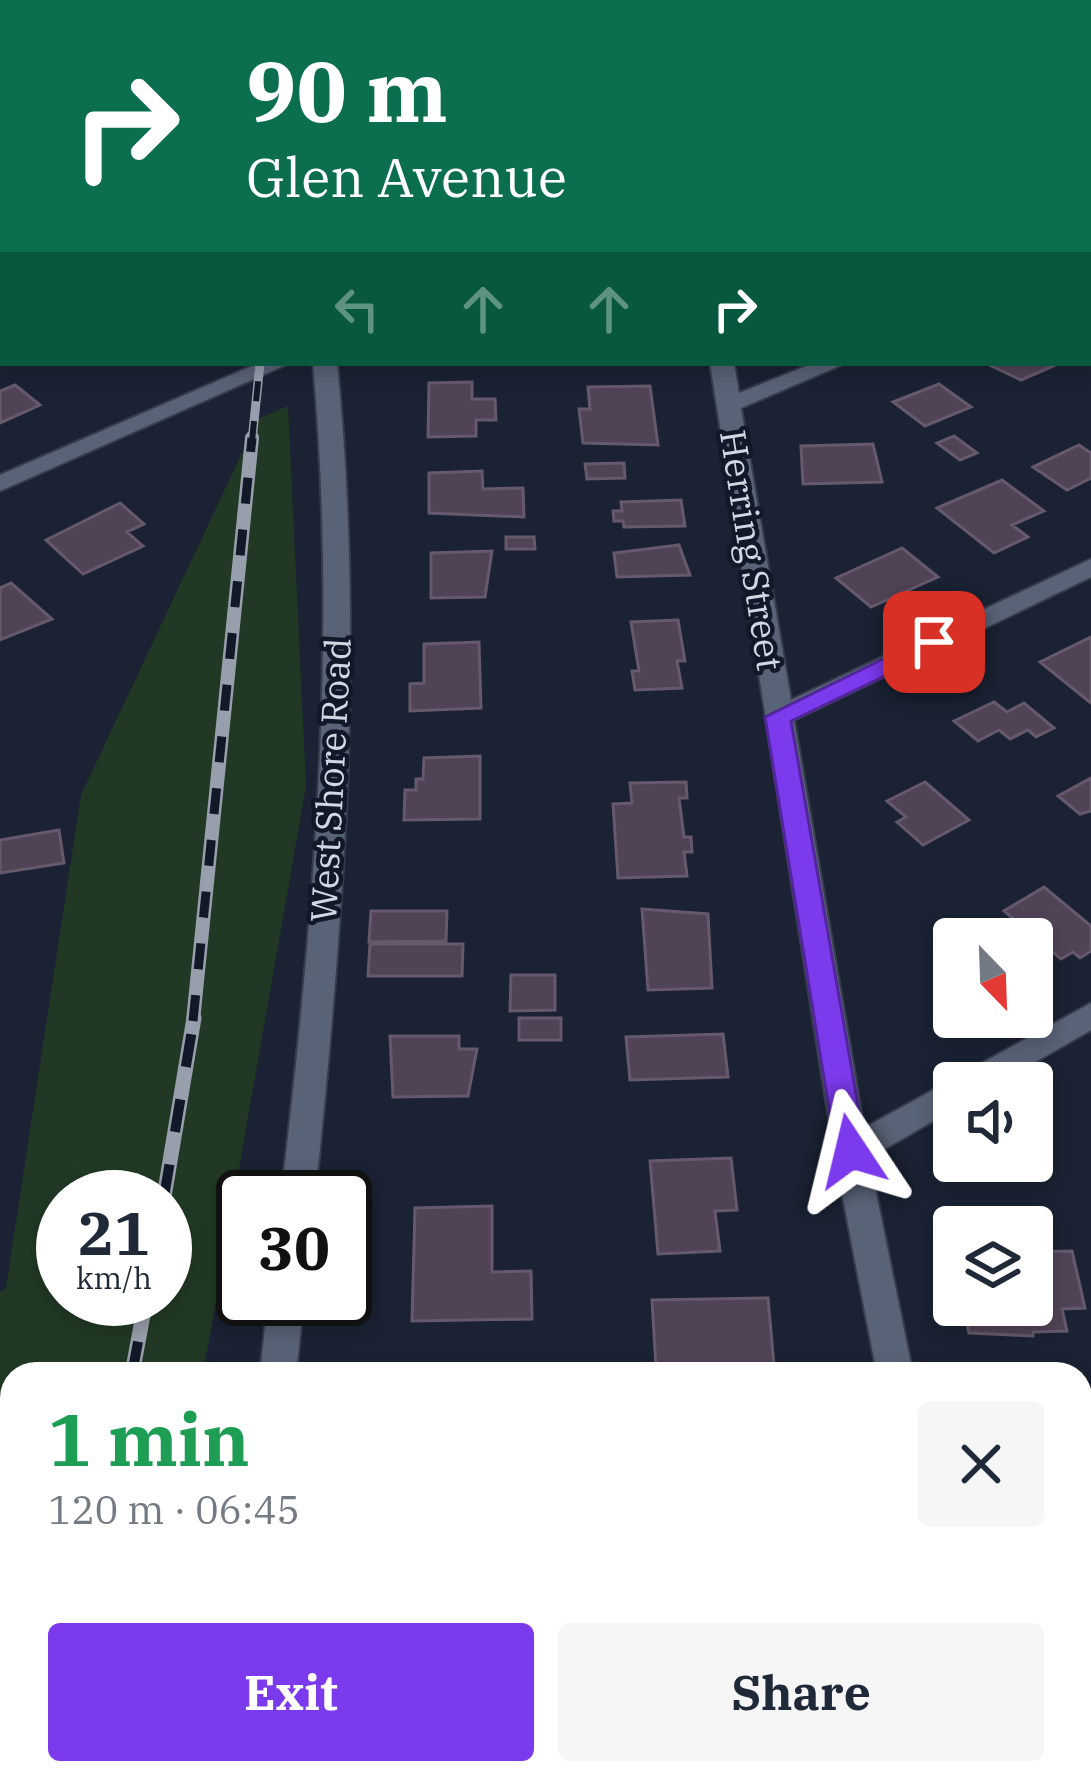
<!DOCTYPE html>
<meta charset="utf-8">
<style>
body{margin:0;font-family:"IBM Plex Serif",serif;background:#f6f6f7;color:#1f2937;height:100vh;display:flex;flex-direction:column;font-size:45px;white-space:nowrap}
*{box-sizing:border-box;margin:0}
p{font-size:39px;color:#747a83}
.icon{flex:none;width:66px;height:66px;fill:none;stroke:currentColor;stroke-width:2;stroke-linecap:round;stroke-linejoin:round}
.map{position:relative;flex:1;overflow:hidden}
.panel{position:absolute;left:0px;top:1362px;width:1092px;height:423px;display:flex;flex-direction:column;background:#fff;border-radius:36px 36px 0 0;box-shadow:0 6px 18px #0003}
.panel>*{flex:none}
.banner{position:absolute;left:0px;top:0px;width:1092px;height:366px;box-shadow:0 6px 18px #0003;background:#0b6e4f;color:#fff;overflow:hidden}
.needle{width:78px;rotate:157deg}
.controls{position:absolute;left:933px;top:918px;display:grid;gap:24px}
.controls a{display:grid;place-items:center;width:120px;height:120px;border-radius:12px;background:#fff;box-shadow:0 6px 18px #0003;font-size:60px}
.speed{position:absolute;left:36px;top:1170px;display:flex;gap:24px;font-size:60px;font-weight:700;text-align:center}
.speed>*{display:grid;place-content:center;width:156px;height:156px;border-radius:50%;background:#fff;box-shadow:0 6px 18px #0003;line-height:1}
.speed small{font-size:30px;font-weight:400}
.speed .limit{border:6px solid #111;border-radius:18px;background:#fff;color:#111}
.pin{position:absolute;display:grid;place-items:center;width:102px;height:102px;color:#fff;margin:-51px;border-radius:24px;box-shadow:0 6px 18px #0006}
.me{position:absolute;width:132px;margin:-66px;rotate:350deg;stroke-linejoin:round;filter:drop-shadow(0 0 9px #0008)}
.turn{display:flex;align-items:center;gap:42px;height:252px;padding:0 48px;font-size:54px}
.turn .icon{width:156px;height:156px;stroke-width:2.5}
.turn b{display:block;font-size:84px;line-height:102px}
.lanes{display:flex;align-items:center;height:114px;padding:0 48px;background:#0003;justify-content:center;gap:60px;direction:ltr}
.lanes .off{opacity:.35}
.round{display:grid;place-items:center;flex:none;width:126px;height:126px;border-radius:12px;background:#f6f6f7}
.head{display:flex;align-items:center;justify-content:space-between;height:204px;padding:0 48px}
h1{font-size:72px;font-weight:700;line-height:90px;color:#1e9e55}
.button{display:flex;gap:24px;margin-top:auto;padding:24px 48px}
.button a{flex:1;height:138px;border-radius:12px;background:#7c3aed;color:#fff;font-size:48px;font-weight:700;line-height:138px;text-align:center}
.button a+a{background:#f6f6f7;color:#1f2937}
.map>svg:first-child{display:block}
.green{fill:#213924;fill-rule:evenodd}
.building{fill:#504356;stroke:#66596c;stroke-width:3}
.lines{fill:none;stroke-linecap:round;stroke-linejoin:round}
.minor-casing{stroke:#363c4b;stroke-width:4}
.minor{fill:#596377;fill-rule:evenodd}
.rail-far2-casing{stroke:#989fac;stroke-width:9}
.rail-far1-casing{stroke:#989fac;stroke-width:14}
.rail-casing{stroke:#989fac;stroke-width:15}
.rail-far2{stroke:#111929;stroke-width:6;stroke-dasharray:20;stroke-linecap:butt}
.rail-far1{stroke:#111929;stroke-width:9;stroke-dasharray:26;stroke-linecap:butt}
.rail{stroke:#111929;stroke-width:10;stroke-dasharray:33;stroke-linecap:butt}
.route{fill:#7c3aed;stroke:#51269a;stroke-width:3}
.labels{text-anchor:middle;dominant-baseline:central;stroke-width:9;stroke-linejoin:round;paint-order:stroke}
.street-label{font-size:36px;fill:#d1d7e3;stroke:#111929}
</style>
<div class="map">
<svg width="1091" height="1783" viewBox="0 0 1091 1783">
<rect width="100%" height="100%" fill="#1a2233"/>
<path class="green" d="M288,406l18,380 -103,588h-191v289l-12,-30v-341l6,-4 75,-493 177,-376zM63,1197h102v102h-102z"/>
<path class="building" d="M985,363h75l-39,17z
M472,382v17h23l1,21h-20v16l-48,1 1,-54z
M939,384l32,23 -46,19 -32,-24z
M15,385l25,20 -40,18v-32z
M650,386l8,59 -75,-2 -4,-34h11l-2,-22z
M954,436l23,17 -17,7 -23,-17z
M873,444l9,38 -79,2 -2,-38z
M1079,445l12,8v25l-24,12 -34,-23z
M624,463l1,15 -38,1 -2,-15z
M482,471l1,18 40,-1 1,29 -95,-4v-40z
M1002,480l42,31 -32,14 16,12 -34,16 -57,-45z
M681,500l4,26 -61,1 -1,-6h-9l-1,-10h9l-1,-9z
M120,503l24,21 -17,8 16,14 -60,28 -37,-34z
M506,537h28l1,12h-29z
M679,545l11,30 -73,2 -3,-24z
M902,548l36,29 -67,30 -35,-29z
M492,551l-7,46 -54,1v-45z
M11,583l41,36 -52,21v-52z
M678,620l7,41h-8l5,27 -47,2 -3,-19h7l-8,-49z
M1091,637v66l-51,-41z
M479,642l2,66 -71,3v-27l14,-1v-39z
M994,702l13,10 17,-9 30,25 -18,9 -8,-7 -18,9 -11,-9 -21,11 -24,-20z
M480,756v63l-76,1 1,-30h11v-11h7l1,-21z
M1091,778v33l-11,3 -22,-18z
M686,782l1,16h-8l5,39h7l1,15h-8l3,24 -69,2 -5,-74 19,-1 -2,-20z
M925,782l44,38 -46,25 -26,-23 9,-5 -19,-16z
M59,830l5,33 -64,10v-33z
M1044,887l47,39v25l-11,7 -7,-6 -12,7 -57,-48z
M642,909l66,5 4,74 -64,2z
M371,911h76l-1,30 -77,1z
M370,944h93l-1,32h-94z
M511,975h44v35l-45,1z
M519,1018h42v22h-42z
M723,1034l5,43 -98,3 -4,-43z
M390,1036h69v13h18l-9,47 -75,1z
M731,1158l6,52 -22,1 5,40 -62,3 -8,-93z
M492,1206v66l39,-1 1,48 -120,2 3,-113z
M1072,1251l13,57 -23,1 5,22 -34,1v4l-64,-3 -6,-28h69v-53z
M768,1298l6,67 -118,2 -4,-67z
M467,1773l3,7 -5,3h-43l-5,-9z
M828,1773h97l8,10h-98z"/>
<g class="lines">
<defs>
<path id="minor" d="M541,0h18v3h-18z
M1089,33l2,1v12l-2,-1z
M3,49v35l-3,1v-35z
M1091,253v14l-2,1v-14z
M259,363h31l-290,128v-16z
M313,363h24c28,280 7,555 -22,834h-34c33,-279 57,-554 32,-834z
M710,363h24l5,30 75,-30h32l-105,45 50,292 300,-141v18l-297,143 70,408 227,-125v27l-92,53h-45v26l-85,49 44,216h-36l-43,-222z
M268,1299h36l-8,75h-36z
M1080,1753l11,4v26h-29l-4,-10h22z
M196,1773h42l-3,10h-42z"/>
</defs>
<use href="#minor" class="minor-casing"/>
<use href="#minor" class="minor"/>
<defs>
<path id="rail-far2" d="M252,441l8,-78"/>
<path id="rail-far1" d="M193,1021l59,-583"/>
<path id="rail" d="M164,1197l30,-179
M132,1374l14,-75
M51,1783l2,-10"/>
</defs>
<use href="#rail-far2" class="rail-far2-casing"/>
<use href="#rail-far1" class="rail-far1-casing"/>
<use href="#rail" class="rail-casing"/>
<use href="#rail-far2" class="rail-far2"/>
<use href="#rail-far1" class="rail-far1"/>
<use href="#rail" class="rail"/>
</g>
<path class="route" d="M934,634l13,8 -4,6 -152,73 75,430 -15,13 -15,-13 -71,-434z"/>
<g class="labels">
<g class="street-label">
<text transform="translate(752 550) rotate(81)">Herring Street</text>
<text transform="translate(330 780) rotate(-87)">West Shore Road</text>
</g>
</g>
</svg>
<div class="controls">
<a><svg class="needle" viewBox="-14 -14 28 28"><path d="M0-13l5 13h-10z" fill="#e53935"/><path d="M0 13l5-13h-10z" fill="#747a83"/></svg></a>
<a><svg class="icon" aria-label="sound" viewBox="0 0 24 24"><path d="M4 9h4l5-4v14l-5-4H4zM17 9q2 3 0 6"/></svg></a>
<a><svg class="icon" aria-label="layers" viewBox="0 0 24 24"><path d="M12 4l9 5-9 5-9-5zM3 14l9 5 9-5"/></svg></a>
</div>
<div class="speed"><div>21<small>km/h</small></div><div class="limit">30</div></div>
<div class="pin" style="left:934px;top:642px;background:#d93025"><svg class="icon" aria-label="arrive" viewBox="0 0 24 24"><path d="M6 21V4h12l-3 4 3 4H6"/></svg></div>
<svg class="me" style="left:851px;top:1151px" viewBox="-20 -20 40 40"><path d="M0-17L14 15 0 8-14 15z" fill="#7c3aed" stroke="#fff" stroke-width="4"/></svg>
<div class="banner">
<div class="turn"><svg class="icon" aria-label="right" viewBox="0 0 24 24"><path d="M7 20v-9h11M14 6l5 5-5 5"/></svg><div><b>90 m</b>Glen Avenue</div></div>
<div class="lanes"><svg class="icon off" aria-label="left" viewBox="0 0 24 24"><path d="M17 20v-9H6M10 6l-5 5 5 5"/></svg><svg class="icon off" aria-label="ahead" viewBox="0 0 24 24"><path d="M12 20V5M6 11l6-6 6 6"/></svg><svg class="icon off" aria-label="ahead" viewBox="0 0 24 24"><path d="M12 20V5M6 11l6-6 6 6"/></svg><svg class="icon" aria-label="right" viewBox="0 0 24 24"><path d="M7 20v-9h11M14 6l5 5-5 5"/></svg></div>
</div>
<section class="panel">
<div class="head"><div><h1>1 min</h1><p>120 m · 06:45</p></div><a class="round"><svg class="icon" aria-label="close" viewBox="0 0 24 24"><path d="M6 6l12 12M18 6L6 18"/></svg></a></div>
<div class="button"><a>Exit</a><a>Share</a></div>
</section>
</div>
